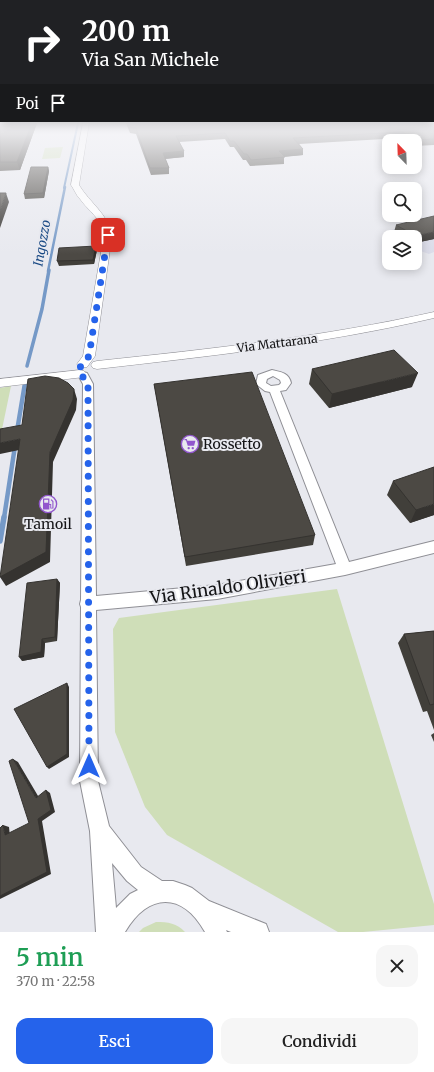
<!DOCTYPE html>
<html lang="it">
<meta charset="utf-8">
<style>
body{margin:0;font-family:Merriweather,serif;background:#f6f6f6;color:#222;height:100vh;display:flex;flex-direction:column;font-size:15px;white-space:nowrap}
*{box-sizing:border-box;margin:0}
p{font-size:13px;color:#767676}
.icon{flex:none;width:22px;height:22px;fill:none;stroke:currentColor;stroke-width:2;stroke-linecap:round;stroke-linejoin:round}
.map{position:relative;height:932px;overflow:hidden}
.side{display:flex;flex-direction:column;background:#fff;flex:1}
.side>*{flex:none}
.guide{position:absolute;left:0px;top:0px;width:434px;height:122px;box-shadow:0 2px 10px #0003;background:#202124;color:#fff;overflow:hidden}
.needle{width:26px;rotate:337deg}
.controls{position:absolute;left:382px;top:134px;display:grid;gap:8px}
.controls a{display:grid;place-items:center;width:40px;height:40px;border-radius:8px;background:#fff;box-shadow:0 2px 10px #0003;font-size:20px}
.pin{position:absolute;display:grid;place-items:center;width:34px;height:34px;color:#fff;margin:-17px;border-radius:8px;box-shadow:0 2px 6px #0006}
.me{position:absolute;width:44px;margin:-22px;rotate:0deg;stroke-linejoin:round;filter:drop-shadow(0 0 3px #0008)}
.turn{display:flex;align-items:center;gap:14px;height:84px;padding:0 16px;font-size:18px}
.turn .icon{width:52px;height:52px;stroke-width:2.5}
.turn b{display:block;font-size:28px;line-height:34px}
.then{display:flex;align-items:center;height:38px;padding:0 16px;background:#0003;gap:8px;font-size:15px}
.round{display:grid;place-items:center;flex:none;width:42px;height:42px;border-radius:12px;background:#f6f6f6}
.overview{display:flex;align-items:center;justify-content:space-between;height:68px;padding:0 16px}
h1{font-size:24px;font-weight:600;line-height:30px;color:#1e9e55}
.primary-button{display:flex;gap:8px;margin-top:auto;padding:8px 16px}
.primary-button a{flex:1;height:46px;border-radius:12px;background:#2563eb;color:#fff;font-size:16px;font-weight:600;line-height:46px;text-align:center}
.primary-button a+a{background:#f6f6f6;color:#222}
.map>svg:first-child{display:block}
.built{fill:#dbdce9}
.green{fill:#cfdeb8}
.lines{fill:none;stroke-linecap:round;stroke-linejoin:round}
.stream-far4{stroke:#7599c7;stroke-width:2}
.stream-far3{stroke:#7599c7;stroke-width:2.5}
.stream-far2{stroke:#7599c7;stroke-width:3.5}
.stream-far1{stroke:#7599c7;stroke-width:4.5}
.stream{stroke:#7599c7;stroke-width:5.5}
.minor-casing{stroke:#8f8f95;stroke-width:2}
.tertiary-casing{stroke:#8f8f95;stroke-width:1}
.minor{fill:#fff;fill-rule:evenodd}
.tertiary{fill:#fff;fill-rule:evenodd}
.wall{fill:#413f3a}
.shaded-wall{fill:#353330}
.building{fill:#4c4944;stroke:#353330}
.route{stroke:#2563eb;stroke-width:7;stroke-dasharray:0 12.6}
.labels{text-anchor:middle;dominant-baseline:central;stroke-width:4;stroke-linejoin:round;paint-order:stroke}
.far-street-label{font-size:12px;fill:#141416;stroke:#e8e9ef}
.far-water-label{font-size:13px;font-style:italic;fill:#194984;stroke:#e8e9ef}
.poi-label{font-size:14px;fill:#141416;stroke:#e8e9ef;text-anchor:start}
.near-street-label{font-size:17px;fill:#141416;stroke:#e8e9ef}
</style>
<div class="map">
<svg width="434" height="932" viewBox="0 0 434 932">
<rect width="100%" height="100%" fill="#e8e9ef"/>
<path class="built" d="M420,218l14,4v30l-5,2 -14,-5v-12h-21l-7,-6 24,-6z"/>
<path class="green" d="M63,147l-3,11 -18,1 3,-11z
M11,386l-11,53v-51z
M337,589l97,315v21l-71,7h-25l-171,-97 -22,-28 -30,-75 -2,-103 6,-11z
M156,922c12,0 21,1 29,10h-46l4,-4z"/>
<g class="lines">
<path class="stream-far4" d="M64,188l14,-65"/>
<path class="stream-far3" d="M48,271l17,-84"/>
<path class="stream-far2" d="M27,366l15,-57 7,-39"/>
<path class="stream-far1" d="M17,431l8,-48
M4,518l11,-72"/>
<path class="stream" d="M0,541l4,-24"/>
<defs>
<path id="minor" d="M272,370c9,2 17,3 19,13l-5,7 -6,1 69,171 85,-21v12l-89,22 -128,24 -121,11 2,171 11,45 32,41 21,14h11l12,4 7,3 17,13 57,23 3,8h-38l-5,-2 1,2h-22c-23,-41 -57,-39 -80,0h-29l-6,-101 -10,-50 1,-174 -1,-3 1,-4 2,-216 -5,-9 5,-3 4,1 6,11 3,212 121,-11 119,-21 -66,-172 -5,-1 -9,-7 2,-9zM273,376l7,4 1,3 -2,2 -8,1 -5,-3 1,-4zM112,863l15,18 11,9 -8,4 -14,14z"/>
<path id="tertiary" d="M83,123h6l-10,62c11,18 29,29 33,50l-17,121 -8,11h-8l-2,-3 6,-8 21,-121c-4,-19 -14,-22 -24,-36 -4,-4 -6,-10 -9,-14z
M434,312v6c-111,26 -224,38 -337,51l-4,-1 -2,-3 2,-3 4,-1c113,-12 226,-24 337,-49z
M80,370l4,1 2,3 -2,3 -84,10v-8z"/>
</defs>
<use href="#minor" class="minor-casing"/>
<use href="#tertiary" class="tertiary-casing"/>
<use href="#minor" class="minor"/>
<use href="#tertiary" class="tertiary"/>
</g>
<path class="wall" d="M0,123h37l-17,47 -20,1z
M126,123h308v22l-19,1v-5h-10l-4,-3 -102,6 4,5v6l-19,2v7l-34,2 -4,-6h-3l-9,-13h-4l-5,-8 -46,3 5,15 -19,2 4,9v6l-18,1 -15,-41 -6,-1z
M48,167l1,4 -5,27 -19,1 -1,-5z
M396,225l38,14 -19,4v-6h-12l-9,-5z
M97,250l-3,14 -35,2 -2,-5z
M312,369l100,18 -83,21 -20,-24z
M154,384l161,151 -2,10 -127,21 -30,-171z
M393,481l41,34 -24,8 -23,-28z
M57,579l3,4 -3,58 -12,2 -1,14 -22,4z
M434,631v99l-7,-19 -4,1 -25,-69 6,-9z
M434,733v9l-3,-7z"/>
<path class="shaded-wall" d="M32,123h5l-17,47 -3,-8z
M303,149v6l-24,2v-6z
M184,151v6l-21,2v-6z
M48,167l1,4 -5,27 -1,-5z
M6,193l3,9 -9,26v-17z
M434,232v7l-19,4 1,-7z
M96,246l1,4 -3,14 -1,-4z
M418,373l-6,14 -83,21 3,-14z
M74,389l3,10 -1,11 -23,52 -3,100 -44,24 -6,-9 50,-125z
M20,439l4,10 -24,5v-11z
M434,504v11l-24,8 6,-13z
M57,579l3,4 -3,58 -2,-4z
M42,639l3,4 -1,14 -22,4 -3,-4z
M67,683l2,4v70l-20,12 -2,-2z
M13,759l5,3 23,39 -5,-3z
M46,790l4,3 5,19 -13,9 9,53 -51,25v-3l38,-77z
M3,825l6,2 1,10 -5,-2z"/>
<path class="building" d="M0,123h32l-15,39h-17z
M128,123h306v16l-21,1 -10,-8 -110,6 10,11 -24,2 6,6 -34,3 -4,-6h-3l-10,-13h-4l-5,-8 -49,3 8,15 -21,2 6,15h-19l-14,-40 -7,-1z
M31,167h17l-5,26 -19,1z
M0,193h6l-6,18z
M434,216v16l-18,4 -20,-11z
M96,246l-3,14 -36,1 2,-13z
M394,350l24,23 -86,21 -20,-25z
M252,372l63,163 -130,22 -31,-173z
M45,376l14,2 9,5 6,6 -1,11 -23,52 -4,100 -46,25 20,-138 -20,4v-14l22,-4 6,-46z
M434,467v37l-18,6 -23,-29z
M57,579l-2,58 -13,2 -1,13 -22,5 8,-74z
M434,631v73l-4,1 -26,-71z
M67,683v71l-20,13 -33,-58z
M13,759l23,39 10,-8 5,20 -13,9 9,53 -47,24v-68l3,-3 2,10 24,-12 -20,-62z"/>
<linearGradient id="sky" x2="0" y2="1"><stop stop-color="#7aa9db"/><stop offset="0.48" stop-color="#f5f5f8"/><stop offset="1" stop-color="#f5f5f8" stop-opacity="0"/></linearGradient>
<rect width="434" height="254" fill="url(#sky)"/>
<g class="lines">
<path class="route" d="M89,766l-1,-382 -10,-14 11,-14 19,-121"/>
</g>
<defs>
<symbol id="supermarket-ring" viewBox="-11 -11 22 22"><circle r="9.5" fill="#e8e9ef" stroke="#9156cd" stroke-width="1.5"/><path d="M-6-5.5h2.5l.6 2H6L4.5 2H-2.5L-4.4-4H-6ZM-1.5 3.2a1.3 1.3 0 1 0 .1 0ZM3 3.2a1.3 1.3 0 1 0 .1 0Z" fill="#9156cd"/></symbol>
<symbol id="fuel-ring" viewBox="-11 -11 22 22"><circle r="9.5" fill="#e8e9ef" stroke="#9156cd" stroke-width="1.5"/><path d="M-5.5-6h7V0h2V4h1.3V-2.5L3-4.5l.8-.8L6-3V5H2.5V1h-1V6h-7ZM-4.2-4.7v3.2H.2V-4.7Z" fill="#9156cd"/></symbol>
</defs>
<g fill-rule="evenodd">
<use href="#supermarket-ring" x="180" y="434" width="20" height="20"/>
<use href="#fuel-ring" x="38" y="494" width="20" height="20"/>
</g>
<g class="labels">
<g class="far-street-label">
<text transform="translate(277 343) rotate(-7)">Via Mattarana</text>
</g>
<g class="far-water-label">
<text transform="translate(42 243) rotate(-80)">Ingozzo</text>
</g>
<g class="poi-label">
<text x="203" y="444">Rossetto</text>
<text x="48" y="524" text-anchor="middle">Tamoil</text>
</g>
<g class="near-street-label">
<text transform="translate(228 587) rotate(-8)">Via Rinaldo Olivieri</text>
</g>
</g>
</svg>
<div class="controls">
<a><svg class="needle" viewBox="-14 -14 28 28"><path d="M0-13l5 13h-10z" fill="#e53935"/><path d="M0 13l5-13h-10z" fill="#767676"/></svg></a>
<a><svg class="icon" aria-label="search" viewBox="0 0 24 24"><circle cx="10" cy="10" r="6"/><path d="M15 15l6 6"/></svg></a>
<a><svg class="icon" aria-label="layers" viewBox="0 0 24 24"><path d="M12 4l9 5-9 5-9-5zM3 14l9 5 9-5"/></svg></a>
</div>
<div class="pin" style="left:108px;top:235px;background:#d93025"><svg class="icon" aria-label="arrive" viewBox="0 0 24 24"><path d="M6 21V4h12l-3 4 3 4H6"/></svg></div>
<svg class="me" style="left:89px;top:766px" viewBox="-20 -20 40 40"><path d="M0-17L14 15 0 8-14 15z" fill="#2563eb" stroke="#fff" stroke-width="4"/></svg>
<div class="guide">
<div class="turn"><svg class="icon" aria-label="right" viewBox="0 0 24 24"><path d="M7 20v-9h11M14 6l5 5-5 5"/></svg><div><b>200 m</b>Via San Michele</div></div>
<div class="then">Poi<svg class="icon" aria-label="arrive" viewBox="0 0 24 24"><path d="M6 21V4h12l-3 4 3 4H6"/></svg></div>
</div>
</div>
<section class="side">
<div class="overview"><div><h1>5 min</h1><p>370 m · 22:58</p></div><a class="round"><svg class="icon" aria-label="close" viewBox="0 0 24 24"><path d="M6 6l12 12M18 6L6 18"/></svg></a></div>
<div class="primary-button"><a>Esci</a><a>Condividi</a></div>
</section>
